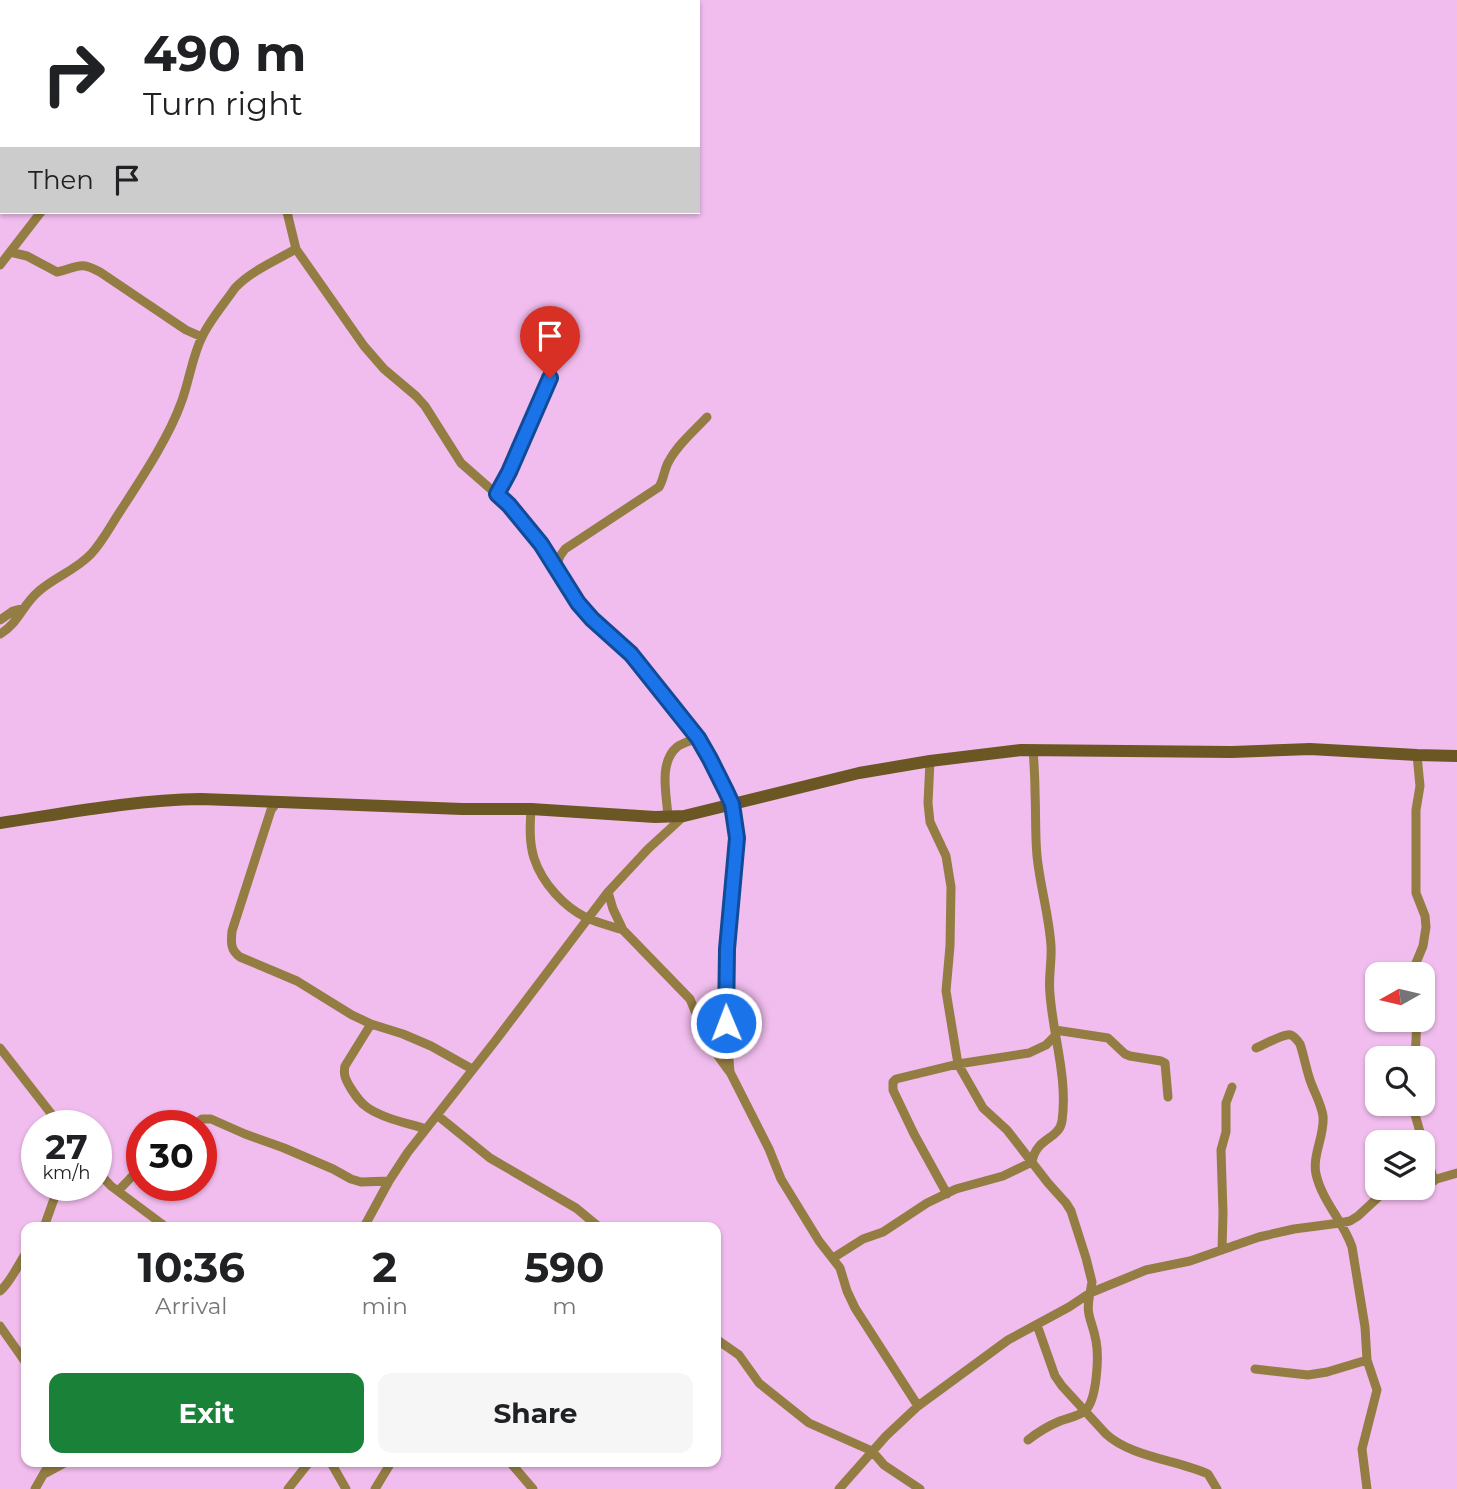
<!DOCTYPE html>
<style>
body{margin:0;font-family:Montserrat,sans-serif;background:#f6f6f6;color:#202124;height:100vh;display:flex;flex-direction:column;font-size:26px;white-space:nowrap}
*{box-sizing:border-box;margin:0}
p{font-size:23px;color:#757577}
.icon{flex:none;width:38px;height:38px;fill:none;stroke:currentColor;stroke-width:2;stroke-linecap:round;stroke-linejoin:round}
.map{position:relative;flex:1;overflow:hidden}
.sheet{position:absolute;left:21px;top:1222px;width:700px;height:245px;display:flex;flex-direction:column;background:#fff;border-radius:14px;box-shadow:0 2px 5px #0004}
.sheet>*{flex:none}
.hud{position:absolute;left:0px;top:0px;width:700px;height:214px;box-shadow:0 2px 5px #0004;background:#fff;color:#202124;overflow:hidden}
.needle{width:46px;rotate:262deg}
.controls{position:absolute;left:1365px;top:962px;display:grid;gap:14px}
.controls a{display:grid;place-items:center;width:70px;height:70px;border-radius:14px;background:#fff;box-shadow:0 2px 5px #0004;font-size:35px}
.speed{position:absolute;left:21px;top:1110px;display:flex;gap:14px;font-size:35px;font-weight:700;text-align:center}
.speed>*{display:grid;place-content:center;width:91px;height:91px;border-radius:50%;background:#fff;box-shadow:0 2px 5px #0004;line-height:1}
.speed small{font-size:18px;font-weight:400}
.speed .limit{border:10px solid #d22;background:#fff;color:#111}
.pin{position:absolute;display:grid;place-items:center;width:60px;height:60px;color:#fff;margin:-72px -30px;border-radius:50% 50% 50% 0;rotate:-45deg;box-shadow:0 0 7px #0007}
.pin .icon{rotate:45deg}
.me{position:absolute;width:77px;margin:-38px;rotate:359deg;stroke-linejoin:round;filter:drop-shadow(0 0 5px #0008)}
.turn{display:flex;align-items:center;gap:24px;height:147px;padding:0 28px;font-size:32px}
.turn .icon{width:91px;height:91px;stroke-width:2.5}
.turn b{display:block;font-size:49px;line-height:60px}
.then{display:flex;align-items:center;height:66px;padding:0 28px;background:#0003;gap:14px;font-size:26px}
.eta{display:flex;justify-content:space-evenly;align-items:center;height:119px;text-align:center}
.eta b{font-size:42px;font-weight:700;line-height:49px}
.cta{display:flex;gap:14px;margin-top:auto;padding:14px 28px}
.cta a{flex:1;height:80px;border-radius:14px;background:#198238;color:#fff;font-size:28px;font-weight:700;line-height:80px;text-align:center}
.cta a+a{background:#f6f6f6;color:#202124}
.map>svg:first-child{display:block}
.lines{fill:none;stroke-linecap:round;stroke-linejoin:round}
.street{stroke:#947d43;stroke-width:9}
.secondary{stroke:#6b5723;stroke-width:12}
.route-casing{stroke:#114b97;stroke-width:18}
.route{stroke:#1a73e8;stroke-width:12}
</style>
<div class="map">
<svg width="1457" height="1489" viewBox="0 0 1457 1489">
<rect width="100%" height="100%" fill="#f1bdee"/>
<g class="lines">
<path class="street" d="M120,0l2,2
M242,2l1,-2
M287,212l9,37 68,97 20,23 32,27 9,10 36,57 48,42 32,39 37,59 14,16 39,35 67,84 12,21 21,45 6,34 -10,111 -1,73 4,50 39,77 12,30 38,62 21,27 7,23 8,17 63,98
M10,252l17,4 30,16c21,-4 21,-12 43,0l86,58 16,7
M0,265l41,-53
M497,494l12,-22 41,-94
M556,567l4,-11 5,-7 94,-62c5,-8 5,-18 10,-26 9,-17 25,-30 38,-44
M0,620l13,-9 11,-3
M0,634c19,-11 22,-29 39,-43 16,-14 37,-21 52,-37 12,-13 20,-29 30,-44 20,-31 48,-73 60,-107 8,-21 11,-46 21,-66 8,-17 22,-33 33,-49 16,-17 40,-27 61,-39
M278,801l-7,9 -39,121c-1,11 -2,19 8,26l57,24 55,34 19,9 32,10 28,12 41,23
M531,809c-1,16 -2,33 3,49 8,25 30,49 53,60 11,5 24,8 36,12
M668,817c-1,-21 -10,-54 9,-70 5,-4 14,-6 21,-9
M608,892l5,17 10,21 67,69 18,43 21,29
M1411,975l12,-29 3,-19 -1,-11 -9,-23v-83l4,-24 -3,-31
M371,1024l-26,42c-2,9 1,14 5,21 5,8 10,16 18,21 17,11 39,15 58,21
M1055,1030l53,8 17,16 5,2 31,5 4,2 3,34
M0,1048l60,77
M1256,1048c8,-3 28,-15 35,-13 4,2 7,6 9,9 4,12 6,24 10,36 4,12 11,23 13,36 2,19 -11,39 -7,58 6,27 27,47 36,73l13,80 2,33 10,30 -15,59 5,40
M1415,1059l2,-39
M1412,1104l22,77
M437,1115l53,43 86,50 23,19
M195,1125l7,-6h9l34,15 39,14 49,21 18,10 10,3 28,-1
M96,1170l15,16 55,41
M1423,1183l34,-10
M118,1191l24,-25
M947,1194l-33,-60 -21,-44v-8l3,-3 62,-15 71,-11 17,-8 9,-9
M44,1227l15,-42
M364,1227l25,-46 19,-29 88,-112 112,-148 40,-43 36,-33
M1222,1250l1,-37 -2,-63 5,-18v-29l6,-16
M833,1258l30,-19 20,-7 44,-29 29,-14 47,-13 29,-14c4,-25 27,-22 30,-41 6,-43 -9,-85 -12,-127 -2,-16 2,-32 1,-48 -2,-31 -11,-60 -14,-90 -2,-21 -1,-42 -2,-64 0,-14 -1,-29 -2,-43
M0,1291c10,-8 18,-26 26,-38
M1037,1325l18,51 7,10 44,48c25,23 71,26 102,40l9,15
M0,1326l26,37
M716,1339l23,16 20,28 50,40 63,28 12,14 36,24
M1255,1369l53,6 19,-3 40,-12
M1028,1440c10,-8 20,-14 32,-19 8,-3 20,-5 26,-11 11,-12 13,-54 10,-69 -4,-23 -11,-24 -6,-48l56,-23 44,-9 69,-24 35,-8 46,-6 10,-2 8,-5 27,-25 10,-3
M330,1461l16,28
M509,1461l24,28
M46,1473l22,-12
M35,1489l16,-28
M288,1489l22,-28
M375,1489l17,-28
M839,1489l47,-53 32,-30 90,-66 61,-33 21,-14 2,-11 -6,-24 -15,-47 -5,-8 -18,-20 -41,-53 -24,-22 -25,-44 -12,-73 4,-45 1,-59 -5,-31 -16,-34 -2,-19 2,-42"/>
<path class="secondary" d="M0,823c67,-10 133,-23 201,-24l261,10h69l124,8 29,-1 175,-43 71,-12 91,-11 211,2 78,-3 107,6 40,1"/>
</g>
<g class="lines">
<defs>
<path id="route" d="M550,378l-41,94 -12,22 12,11 32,39 37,59 14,16 39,35 67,84 12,21 16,32 6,13 5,34 -10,111 -1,74"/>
</defs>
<use href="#route" class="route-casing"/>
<use href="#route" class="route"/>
</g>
</svg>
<div class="controls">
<a><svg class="needle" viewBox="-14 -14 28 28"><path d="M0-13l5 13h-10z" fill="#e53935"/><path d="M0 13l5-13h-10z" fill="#757577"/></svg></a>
<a><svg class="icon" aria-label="search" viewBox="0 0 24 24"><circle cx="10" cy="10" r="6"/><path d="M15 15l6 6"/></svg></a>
<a><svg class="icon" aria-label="layers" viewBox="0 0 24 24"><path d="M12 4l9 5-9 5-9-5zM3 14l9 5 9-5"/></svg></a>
</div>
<div class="speed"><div>27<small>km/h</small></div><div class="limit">30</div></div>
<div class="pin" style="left:550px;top:378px;background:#d93025"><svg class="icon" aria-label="arrive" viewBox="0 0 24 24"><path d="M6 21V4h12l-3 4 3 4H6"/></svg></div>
<svg class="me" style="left:726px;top:1023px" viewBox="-20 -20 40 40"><circle r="17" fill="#1a73e8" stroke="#fff" stroke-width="3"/><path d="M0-11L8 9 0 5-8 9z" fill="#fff"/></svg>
<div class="hud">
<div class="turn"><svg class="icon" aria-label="right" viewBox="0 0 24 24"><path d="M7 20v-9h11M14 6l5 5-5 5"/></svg><div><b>490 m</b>Turn right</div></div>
<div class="then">Then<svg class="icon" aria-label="arrive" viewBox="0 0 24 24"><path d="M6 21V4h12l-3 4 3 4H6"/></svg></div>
</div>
<section class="sheet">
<div class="eta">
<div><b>10:36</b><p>Arrival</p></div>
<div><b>2</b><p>min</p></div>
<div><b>590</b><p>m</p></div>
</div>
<div class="cta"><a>Exit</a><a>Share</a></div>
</section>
</div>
